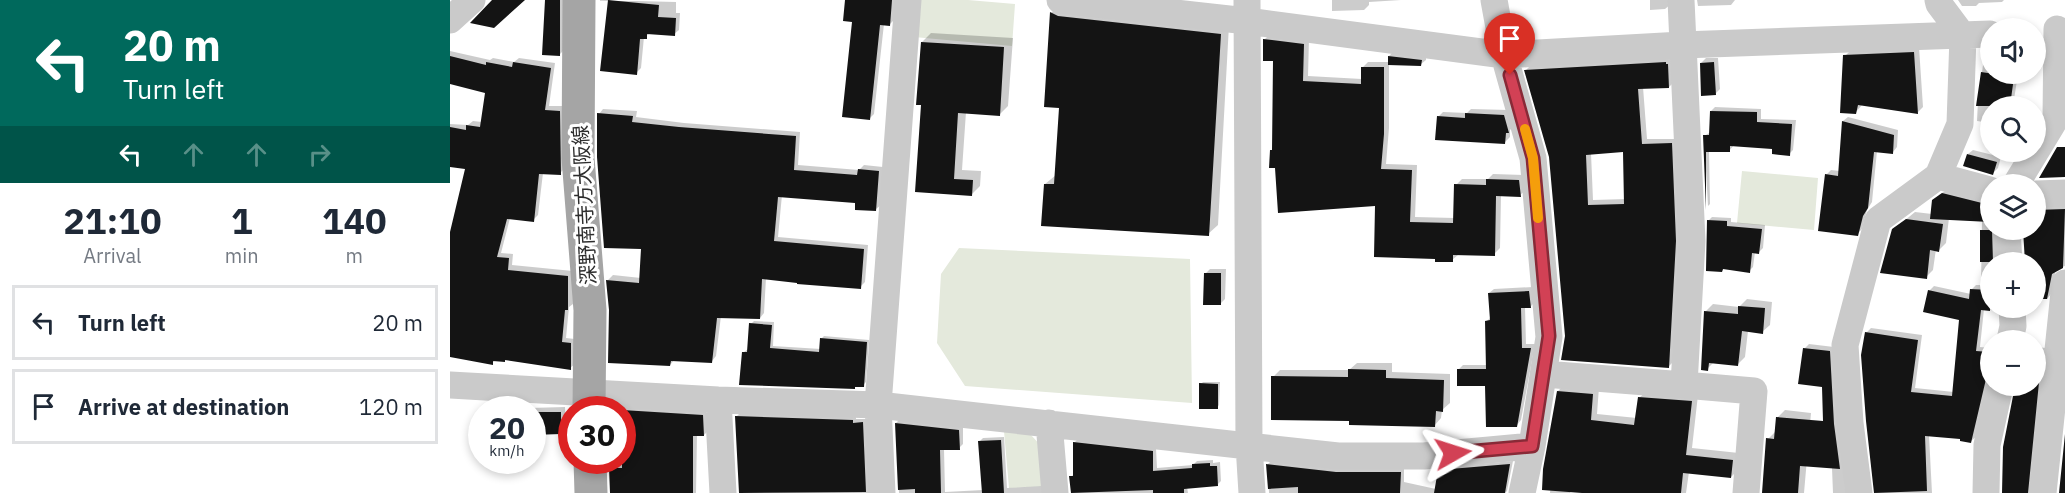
<!DOCTYPE html>
<meta charset="utf-8">
<style>
body{margin:0;font-family:"IBM Plex Sans","Noto Sans JP",sans-serif;background:#f6f6f7;color:#1f2937;height:100vh;display:flex;flex-direction:column;font-size:22px;white-space:nowrap}
*{box-sizing:border-box;margin:0}
p{font-size:20px;color:#747a83}
.icon{flex:none;width:33px;height:33px;fill:none;stroke:currentColor;stroke-width:2;stroke-linecap:round;stroke-linejoin:round}
.map{position:relative;flex:1;overflow:hidden}
.panel{display:flex;flex-direction:column;background:#fff;width:450px}
.panel>*{flex:none}
.top-card{background:#00695c;color:#fff;overflow:hidden}
.controls{position:absolute;left:1530px;top:18px;display:grid;gap:12px}
.controls a{display:grid;place-items:center;width:66px;height:66px;border-radius:50%;background:#fff;box-shadow:0 3px 9px #0003;font-size:30px}
.speed{position:absolute;left:18px;top:396px;display:flex;gap:12px;font-size:30px;font-weight:700;text-align:center}
.speed>*{display:grid;place-content:center;width:78px;height:78px;border-radius:50%;background:#fff;box-shadow:0 3px 9px #0003;line-height:1}
.speed small{font-size:15px;font-weight:400}
.speed .limit{border:9px solid #d22;background:#fff;color:#111}
.pin{position:absolute;display:grid;place-items:center;width:51px;height:51px;color:#fff;margin:-62px -26px;border-radius:50% 50% 50% 0;rotate:-45deg;box-shadow:0 0 6px #0007}
.pin .icon{rotate:45deg}
.me{position:absolute;width:66px;margin:-33px;rotate:84deg;stroke-linejoin:round;filter:drop-shadow(0 0 4px #0008)}
.turn{display:flex;align-items:center;gap:21px;height:126px;padding:0 24px;font-size:27px}
.turn .icon{width:78px;height:78px;stroke-width:2.5}
.turn b{display:block;font-size:42px;line-height:51px}
.lanes{display:flex;align-items:center;height:57px;padding:0 24px;background:#0003;justify-content:center;gap:30px;direction:ltr}
.lanes .off{opacity:.35}
.eta{display:flex;justify-content:space-evenly;align-items:center;height:102px;text-align:center}
.eta b{font-size:36px;font-weight:700;line-height:42px}
ul{padding:0;list-style:none}
li{display:flex;align-items:center;gap:18px;height:75px;margin:0 12px 9px;padding:0 12px;border:3px solid #e0e1e3;border-radius:0px}
li div{flex:1}
li b{display:block;font-size:22px}
li em{font-style:normal}
main{display:flex;flex:1;min-height:0}
.map>svg:first-child{display:block}
.green{fill:#e4e9dc}
.shadow{fill:#0003;fill-rule:evenodd}
.building{fill:#141414;fill-rule:evenodd}
.lines{fill:none;stroke-linecap:round;stroke-linejoin:round}
.minor{stroke:#cacaca;stroke-width:27}
.major{stroke:#a5a5a5;stroke-width:33}
.route-casing{stroke:#882a37;stroke-width:15}
.route{stroke:#d24155;stroke-width:10}
.slow{stroke:#f59e0b;stroke-width:10}
.labels{text-anchor:middle;dominant-baseline:central;stroke-width:6;stroke-linejoin:round;paint-order:stroke}
.street-label{font-size:20px;fill:#2d2d2d;stroke:#fff}
</style>
<main>
<section class="panel">
<div class="top-card">
<div class="turn"><svg class="icon" aria-label="left" viewBox="0 0 24 24"><path d="M17 20v-9H6M10 6l-5 5 5 5"/></svg><div><b>20 m</b>Turn left</div></div>
<div class="lanes"><svg class="icon" aria-label="left" viewBox="0 0 24 24"><path d="M17 20v-9H6M10 6l-5 5 5 5"/></svg><svg class="icon off" aria-label="ahead" viewBox="0 0 24 24"><path d="M12 20V5M6 11l6-6 6 6"/></svg><svg class="icon off" aria-label="ahead" viewBox="0 0 24 24"><path d="M12 20V5M6 11l6-6 6 6"/></svg><svg class="icon off" aria-label="right" viewBox="0 0 24 24"><path d="M7 20v-9h11M14 6l5 5-5 5"/></svg></div>
</div>
<div class="eta">
<div><b>21:10</b><p>Arrival</p></div>
<div><b>1</b><p>min</p></div>
<div><b>140</b><p>m</p></div>
</div>
<ul>
<li><svg class="icon" aria-label="left" viewBox="0 0 24 24"><path d="M17 20v-9H6M10 6l-5 5 5 5"/></svg><div><b>Turn left</b></div><em>20 m</em></li>
<li><svg class="icon" aria-label="arrive" viewBox="0 0 24 24"><path d="M6 21V4h12l-3 4 3 4H6"/></svg><div><b>Arrive at destination</b></div><em>120 m</em></li>
</ul>
</section>
<div class="map">
<svg width="1615" height="493" viewBox="0 0 1615 493">
<rect width="100%" height="100%" fill="#fff"/>
<path class="green" d="M469,0h49l47,4 -3,42 -98,-9z
M1292,171l76,7 -4,52 -77,-7z
M509,248l231,11 2,144 -227,-17 -28,-43 4,-69z
M554,431l27,4 12,13 3,38 -37,2z"/>
<path class="shadow" d="M97,0h17v50l-5,5z
M149,0l77,2v11h4l-1,17 -5,4 -23,-1 -7,4 -3,31 -5,5 -26,-73z
M397,0h49l-2,20 -4,4h-6l-10,90 -4,4 -17,-97z
M882,0h69l-32,2v3l-5,5 -32,1z
M1200,0h21v4l-6,5 -15,1z
M1247,0h38l-4,5 -33,1z
M1508,0h95h-49l-2,2 -23,1 -3,3h-14z
M610,4l169,21 -11,200 -10,9 -163,-50 11,-9 4,-68 -9,-94z
M481,33l82,5 -5,68 -9,9 -33,-3 -4,58 19,1 -1,15 -9,9 -55,-4 6,-87v-62z
M820,34l39,5 -1,37 54,3v-11l6,-6h21v-6l5,-5 32,5v4l-5,4 -32,-1v65l-3,36 31,1 -2,52 40,1 1,-33 6,-6h26l5,-5 31,1 2,15 -6,5h-19l-1,53 -6,6 -36,1 -6,5 -75,-55 -101,-38 -5,-16 3,-3v-89l-10,-19z
M1540,46v28h28l-5,32h-23v17l-13,-2 1,-21 7,-49z
M1469,47l4,60 -5,5 -56,-7 -6,7 -11,-56 6,-6z
M0,51l40,9 3,-2 21,4 5,-4 36,5 -6,43h15l1,62 -5,5h-17l-5,42 -5,5 -23,-2 -9,35 12,1 -1,11 61,6v33l-4,3 -3,31 9,1v25l-5,4 -64,-9 -1,2 -9,-1 -4,3 -42,-7v-118l17,-70 -17,-3v-41l18,1 5,-4 9,1 5,-30 -37,-11z
M1221,57l3,25 -5,5h-26l4,52h29l5,96 -7,126 -5,5 -103,-30 -16,-180 -24,-86 5,-5zM1175,151l1,48 -33,1 -2,-47z
M1256,58h12l2,31 -5,5 -14,-31z
M1265,107l46,2v10l35,1 -3,30 -4,4 -15,-7 -40,-2 -5,6 -20,-1 1,54 -2,2 -4,-70 7,-4v-21z
M153,109l34,2 -1,6 48,6 116,9 -2,33 61,5 5,-5 19,2 -2,38 -5,4 -19,-8 -75,-6 -4,42 90,8 -3,37 -5,5 -94,-9 -2,35 -4,5 -39,-2 -5,40 -4,5 -37,-2 -5,6 -60,-55 -2,-30 5,-5 28,3 2,-30 -44,-134z
M1021,109l38,1 5,16 -4,4v7l-5,5 -67,-25 5,-5 24,1z
M1398,117l50,13 -1,17 -4,5 -16,-1 -5,51 -5,8 -5,19 -5,5 -31,-59 5,-5 9,1 3,-50z
M1523,150l28,7 -3,11 -5,5 -25,-19z
M1558,152h9l-3,2h-6z
M1498,189l42,12v29h6l3,32h-9v46h8l-2,2 -12,-1 -4,38 10,1v25l-14,64 -5,4 -9,-3 -33,-3 3,58h-56l-10,-160 5,-5 51,7 -7,53 39,4 7,-73 -32,-28 5,-5 37,8v-4l5,-5h5l1,-65 -33,-2 -3,25 -7,7 -3,-1 -3,21 -7,7 -33,-47 22,-18 17,2 7,-19z
M1586,204l29,1v61l-9,3 -5,25 -4,5 -11,-1v-36h-10l-2,-32h12z
M1262,217l19,1v4l34,3 -2,23 -4,4h-4l-2,15 -4,4 -25,-3 -2,3 -14,-50z
M760,269h16l-1,30 -5,5 -15,-30z
M1083,287l2,15 -5,5h-5l1,37h9l-14,76 -4,5 -30,-40 -29,-15 5,-5h24v-44l4,-4 -2,-24 5,-4z
M1297,299l25,3 -2,23 -8,7 -14,-1 -3,26 -7,7 -24,-2 -7,7 -2,-57 8,-8 26,3z
M304,321l20,1 -1,24 48,3v-10l3,-3 45,4 -3,42 -3,3 -119,-33 4,-3 3,-25z
M1359,344l25,3 15,146h-16l-5,-122 -24,-22z
M1586,347l10,1 -14,145h-29l14,-107h19z
M907,363h35v9l58,2v29l-8,7 -1,8 -6,7 -85,-6 -77,-42 7,-7h69z
M753,382h17l-1,23 -2,3 -16,-24z
M1115,384l34,3 -2,27 40,4 2,-20 8,-7 51,4 -6,53 47,5 -1,17 -7,7 -42,-5 -3,21h-82l-33,-2 -1,2h-20l8,-102z
M163,406l93,5 2,20 -4,4h-7l-1,58h-85l-1,-33h12v-50h-12z
M115,407l1,21 -5,5h-29v-23h-4l1,-2z
M1335,410l26,3 -7,80h-41l5,-54 7,-7 3,-15z
M290,413l116,4v2h10l5,74h-131l-4,-76z
M450,419l63,7v18l-4,4 -15,1 1,43 38,-2 -4,-48 4,-4 21,-1 3,51 36,-2 1,7h-145l-3,-70z
M628,439l78,9 1,20 36,-3 4,-4 16,-1v3l7,-1 1,19 -4,4 -30,2 1,6h-117v-16l3,-3v-31z
M821,461l133,8v13l32,7 4,-18 4,-4 69,-6 -6,30 -2,2h-236l-1,-29z"/>
<path class="building" d="M42,0h33l-31,28 -24,-5z
M95,0h15v56l-18,-1z
M158,0l51,5 -1,12 18,1 -1,18 -28,-2v5h-7l-3,36 -37,-4z
M395,0h47l-2,26 -10,-1 -10,95 -28,-3 10,-95 -9,-1z
M600,12l8,4 163,18 -12,202 -168,-10 3,-42h10l5,-76 -15,-1z
M813,39l41,5 -1,37 58,3v-17h23v67l-3,35 31,1 -2,52 43,1 1,-39 32,1v-6l33,1 2,17 -25,-1 -1,60 -42,-1v7h-18v-3l-61,-2 1,-51 -97,7 -3,-45h-6l1,-18h2l1,-89h-10z
M471,42l83,5 -4,69 -42,-3 -4,66 19,1 -1,16 -57,-4 6,-87h-5z
M1464,52l4,62 -60,-9 -2,9 -16,-1 3,-58z
M0,56l36,9v-3l26,5 1,-5 38,6 -6,42 15,1 1,64 -22,-1 -5,48 -27,-3 -10,38 12,1 -1,12 60,6v34h-3l-3,32 9,1v27l-66,-10v2l-12,-1v4l-43,-8v-125l15,-63 -15,-2v-40l16,3v-5l14,2 5,-34 -35,-9z
M938,56l34,4 -1,6 -33,-1z
M1216,62v2h2l1,24 -31,1 4,55 30,-1 4,98 -7,127 -108,-8 4,-24 -16,-179 -25,-87zM1173,152l1,52 -36,1 -2,-50z
M1264,62l2,33 -15,1 -1,-33z
M1531,72l33,5 -4,29h-34z
M1260,111l47,1v10l35,2 -2,32 -18,-2v-5l-42,-3v6h-24v58l-3,-75h6z
M147,113l36,3 -1,6 47,5 117,9 -2,34 63,5 1,-6 21,2 -3,40 -21,-1v-7l-77,-6 -4,44 90,8 -3,40 -64,-5v-1l-35,-4 -2,40 -43,-1 -5,45 -41,-2 -1,5 -62,-3 1,-53 -3,-30 33,3 2,-34 -37,-1 -7,-91z
M1015,113l39,2 5,18h-3l-1,11 -70,-4 2,-24 28,2z
M1392,121l52,14 -1,19 -19,-2 -6,56 -5,8 -5,20 -40,-5 7,-57 13,2z
M1607,147h8v30l-26,1z
M1517,154l30,8 -4,13 -30,-9z
M1492,193l48,12v17l-60,-3 2,-19z
M1615,209l-2,59 -11,6 -5,25h-11v-37h-11l-2,-32h13v-20z
M1456,219l37,5 -4,28 -9,-2 -3,29 -47,-6 12,-44z
M1257,220l20,1v5l35,3 -3,25 -7,-1 -2,20 -27,-4 -1,3 -16,-1z
M1530,230h12l1,32h-13z
M754,273h17v32h-18z
M1520,289l20,1v21l-9,-1 -5,41 13,1 -3,27 -15,64 -11,-2v-2l-35,-3 2,55 -53,2 -8,-72 -5,-66 4,-23 53,8 -7,52 41,4 7,-76 -36,-8 5,-22 41,9z
M1079,291l2,17h-10l1,40h9l-14,79h-31l-1,-41h-28v-17h29l-1,-48 5,-1 -2,-27z
M1288,306l27,2 -2,26 -21,-3 -4,35 -29,-3 -1,8 -7,-1 3,-59 34,3z
M299,323l23,2 -2,23 49,4 1,-14 47,4 -3,45h-9v2l-116,-4 3,-33h5z
M1353,348l27,3 4,73 6,45 -40,-3 -2,27h-36l4,-55 8,1 2,-22 47,4 -1,-34 -24,-3z
M1586,352h6l-14,141h-26l1,-46 12,-61h21z
M898,369l38,1v8l58,2 -1,32 -7,-1 -1,16 -86,-2v-4l-78,-1v-44l77,1z
M749,383l19,1v25h-19z
M1107,391l36,3 -2,26 43,5 4,-28 54,4 -6,54 47,5 -2,18 -48,-5 -2,20h-99l-40,-3 1,-21z
M172,410l81,5 1,21h-11v57h-83l-1,-25h13z
M82,412h29v22l-29,1z
M285,416l118,4v3l10,-1 3,70 -127,1z
M445,423l64,7 1,20h-20l1,43h-26v-4l-17,1z
M1615,434v59h-6z
M551,440l3,53h-22l-4,-52z
M623,442l80,9v20l39,-3v-4l18,-1v3h7l1,20 -34,3v4h-31v-3l-82,3 -2,-17h4z
M816,464l70,8h65l-1,21h-102v-6l-30,2z
M1060,464l-5,29h-71l4,-23z"/>
<g class="lines">
<path class="minor" d="M610,0l187,21 257,34 178,-10 308,-11
M797,0l2,445 3,48
M1044,0l10,55 29,103 16,179 -17,109 -10,47
M1231,0l11,241 -8,144 70,6 -8,102
M0,20l22,-20
M1488,176l52,14
M1566,184l40,-66 1,-89
M1586,194l29,-1
M1557,230l2,32
M1560,340l3,-14 -1,-18
M1094,374l140,11
M0,385l268,15 160,5 460,51h86l108,-10
M268,400l5,93
M599,423l6,70
M432,493l-4,-88 30,-405
M1409,493l-9,-70 -5,-78 33,-125 60,-44 22,-52 3,-88 -24,-32 -1,-4
M1536,493l1,-48 13,-59
M1593,493l22,-210"/>
<path class="major" d="M129,0l-1,158 12,152 -1,100
M140,460l1,33"/>
</g>
<g class="lines">
<defs>
<path id="route" d="M1003,453l79,-7 17,-110 -16,-178 -23,-83"/>
</defs>
<use href="#route" class="route-casing"/>
<use href="#route" class="route"/>
<path class="slow" d="M1075,129l8,29 5,60"/>
</g>
<g class="labels">
<g class="street-label">
<text transform="translate(134 205) rotate(-93)">深野南寺方大阪線</text>
</g>
</g>
</svg>
<div class="controls">
<a><svg class="icon" aria-label="sound" viewBox="0 0 24 24"><path d="M4 9h4l5-4v14l-5-4H4zM17 9q2 3 0 6"/></svg></a>
<a><svg class="icon" aria-label="search" viewBox="0 0 24 24"><circle cx="10" cy="10" r="6"/><path d="M15 15l6 6"/></svg></a>
<a><svg class="icon" aria-label="layers" viewBox="0 0 24 24"><path d="M12 4l9 5-9 5-9-5zM3 14l9 5 9-5"/></svg></a>
<a>+</a>
<a>−</a>
</div>
<div class="speed"><div>20<small>km/h</small></div><div class="limit">30</div></div>
<div class="pin" style="left:1060px;top:75px;background:#d93025"><svg class="icon" aria-label="arrive" viewBox="0 0 24 24"><path d="M6 21V4h12l-3 4 3 4H6"/></svg></div>
<svg class="me" style="left:1003px;top:453px" viewBox="-20 -20 40 40"><path d="M0-17L14 15 0 8-14 15z" fill="#d24155" stroke="#fff" stroke-width="4"/></svg>
</div>
</main>
